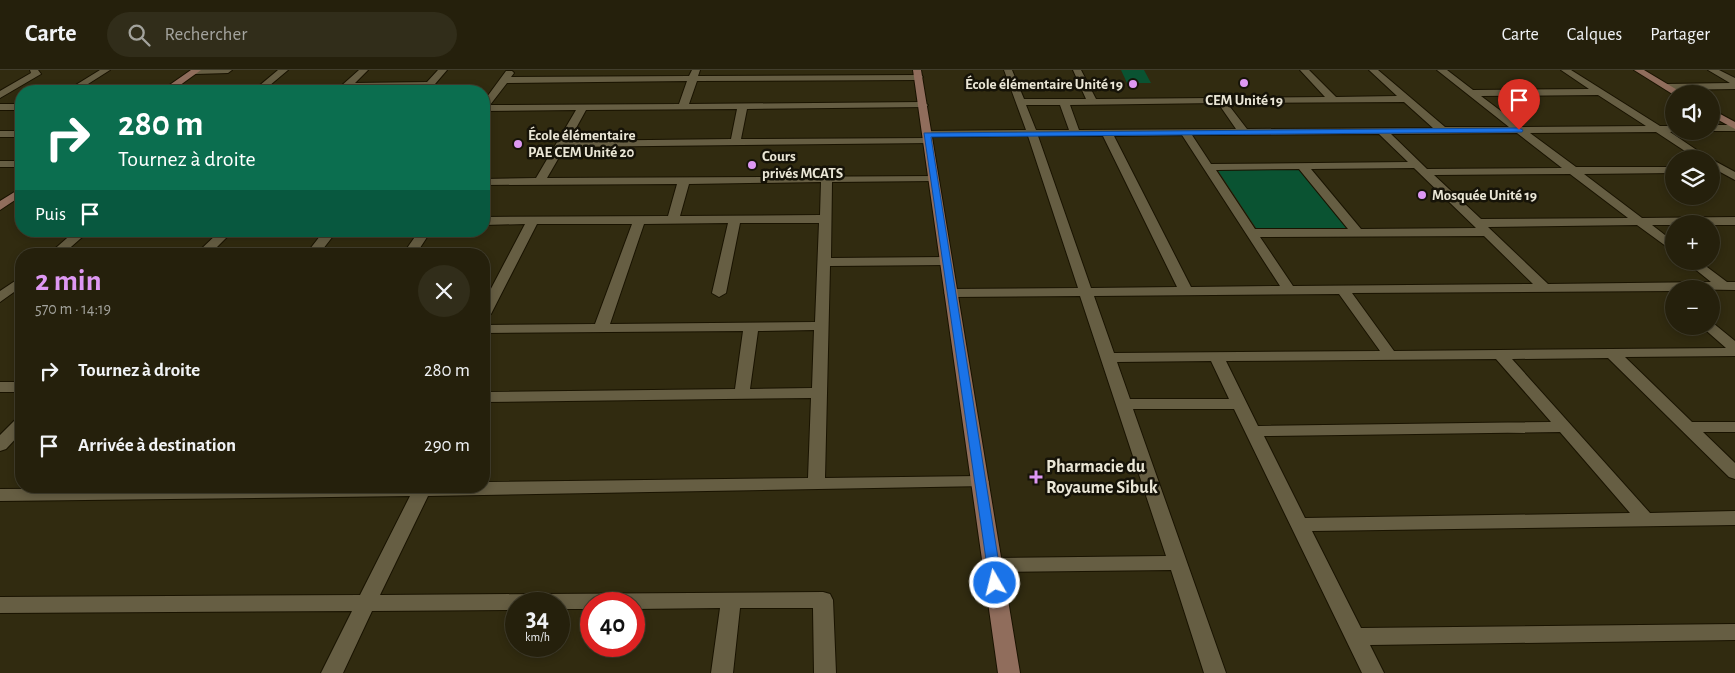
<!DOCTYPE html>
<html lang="fr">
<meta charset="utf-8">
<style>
body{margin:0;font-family:"Alegreya Sans",sans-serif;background:#312d1a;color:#f1f3f6;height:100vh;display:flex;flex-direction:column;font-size:19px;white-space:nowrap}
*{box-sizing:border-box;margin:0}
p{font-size:16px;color:#a3a39d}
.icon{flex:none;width:28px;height:28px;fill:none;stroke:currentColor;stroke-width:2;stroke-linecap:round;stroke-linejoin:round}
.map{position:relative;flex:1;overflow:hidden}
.sheet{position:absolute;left:15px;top:178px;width:475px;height:245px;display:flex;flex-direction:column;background:#25200c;border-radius:20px;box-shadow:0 2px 8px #0003,0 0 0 1px #423e2d}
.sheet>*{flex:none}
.hud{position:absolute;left:15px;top:15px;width:475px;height:152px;border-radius:20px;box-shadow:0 2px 8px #0003,0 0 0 1px #423e2d;background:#0b6e4f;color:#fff;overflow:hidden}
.buttons{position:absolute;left:1665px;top:15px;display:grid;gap:10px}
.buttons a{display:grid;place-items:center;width:55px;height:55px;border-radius:50%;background:#25200c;box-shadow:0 2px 8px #0003,0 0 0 1px #423e2d;font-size:25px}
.speed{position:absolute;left:505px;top:522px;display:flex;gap:10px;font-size:25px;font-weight:700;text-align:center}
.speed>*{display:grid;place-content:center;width:65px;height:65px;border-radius:50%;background:#25200c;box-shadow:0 2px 8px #0003,0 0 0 1px #423e2d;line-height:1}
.speed small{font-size:12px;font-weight:400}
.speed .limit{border:8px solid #d22;background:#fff;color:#111}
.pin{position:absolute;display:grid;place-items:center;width:42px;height:42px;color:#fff;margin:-51px -21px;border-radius:50% 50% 50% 0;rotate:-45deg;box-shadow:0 0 5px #0007}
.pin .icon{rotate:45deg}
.me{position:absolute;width:55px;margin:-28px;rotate:352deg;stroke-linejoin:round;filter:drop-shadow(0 0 4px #0008)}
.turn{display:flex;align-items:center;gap:18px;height:105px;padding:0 20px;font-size:22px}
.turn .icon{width:65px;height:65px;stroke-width:2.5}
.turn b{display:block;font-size:35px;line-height:42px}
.then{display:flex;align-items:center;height:48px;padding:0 20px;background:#0003;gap:10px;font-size:19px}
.round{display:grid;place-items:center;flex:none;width:52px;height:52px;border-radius:26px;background:#312d1a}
.summary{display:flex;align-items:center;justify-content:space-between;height:85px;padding:0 20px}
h1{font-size:30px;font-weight:700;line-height:38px;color:#de98f3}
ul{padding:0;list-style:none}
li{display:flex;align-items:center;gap:15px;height:75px;padding:0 20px}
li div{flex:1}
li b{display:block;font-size:19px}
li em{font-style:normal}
header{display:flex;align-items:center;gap:30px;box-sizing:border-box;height:70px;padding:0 25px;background:#25200c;border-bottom:1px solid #423e2d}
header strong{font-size:24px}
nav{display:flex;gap:28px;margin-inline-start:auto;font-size:18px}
.search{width:350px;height:45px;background:#312d1a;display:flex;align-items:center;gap:12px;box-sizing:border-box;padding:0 18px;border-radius:28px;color:#a3a39d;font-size:19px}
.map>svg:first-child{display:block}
.green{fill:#0a5332}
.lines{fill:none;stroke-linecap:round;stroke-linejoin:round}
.street-casing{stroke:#191300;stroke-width:2}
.secondary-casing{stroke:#191300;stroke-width:2}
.street{fill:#665e43;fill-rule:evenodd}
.secondary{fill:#906d5c;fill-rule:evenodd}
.route{fill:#1a73e8;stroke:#114b97}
.poi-dot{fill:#de98f3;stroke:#161308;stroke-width:2}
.labels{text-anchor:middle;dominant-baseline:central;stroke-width:5;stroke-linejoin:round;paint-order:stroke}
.far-poi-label{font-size:15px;font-weight:bold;fill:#eae6d6;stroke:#161308;text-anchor:start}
.poi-label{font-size:18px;font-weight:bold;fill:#eae6d6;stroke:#161308;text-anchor:start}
</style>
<header>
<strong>Carte</strong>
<div class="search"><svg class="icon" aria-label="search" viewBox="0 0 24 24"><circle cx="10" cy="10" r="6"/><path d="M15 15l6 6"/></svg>Rechercher</div>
<nav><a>Carte</a><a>Calques</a><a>Partager</a></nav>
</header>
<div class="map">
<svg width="1735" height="603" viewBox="0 0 1735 603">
<rect width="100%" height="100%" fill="#312b10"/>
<path class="green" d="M1121,0h23l7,13h-24z
M1217,99h84l49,62h-92z"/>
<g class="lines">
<defs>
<path id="street" d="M30,0h8l3,4 -41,24v-7l31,-18z
M100,0h10l-33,21h-11z
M191,0h41l-4,3 -33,1z
M278,0h10l-25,21h-10z
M359,0h9l-13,13 72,-1 11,-12h9l-18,21h-10l3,-3 -73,1 -9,2v-4z
M692,0h8l-2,6 223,-1 2,2 -5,3 -221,1 -8,23 234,-2 5,3 -2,2 -179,2 -6,30 187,-1 4,1v4l-367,4 -18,31 391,-2v4l-4,1 -102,1 -1,76 115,-1 6,4 -6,4 -116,1 -5,212 155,-2 6,2 3,4 -3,4 -558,10 -48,99 443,-3 7,2 3,6 3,73h-22l-1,-65h-73l-7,65h-22l9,-65 -86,1v-5h-43v5h-32v-5h-43v6l-144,1 -29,62h-22l31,-62 -352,2v-16l360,-2 50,-99 -410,5v-12l484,-3v-4l324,-4 3,-80 -327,4v-10l251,-3 8,-58 -259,2v-8l111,-1 37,-100h-95l-46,90 -7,4v-16l41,-78 -41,1v-8l184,-1 9,-32 -193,1v-6l52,-1 40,-68 -92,1v-10l22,-30h6l2,2 -3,4 178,-1zM687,11l-8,23 -189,1 17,-22zM737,39l-6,30 -162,2 17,-31zM821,112l-1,33 -140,1 9,-32zM728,153l-16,70 7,4 7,-4 14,-70h79l-4,99 -205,2 34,-100zM814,260l-2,58 -62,1 8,-58z
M1004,0h8l12,29h62l-13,-29h8l15,29 229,-2 -25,-27h9l27,27 61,-1 -28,-26h9l67,57h64l-72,-57h10l26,20 116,-1 -28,-19h10l89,56h14v5h3l-7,1 40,27h-13l-41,-27 -126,1 46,34h98v6l-90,1 58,44 93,-1v8h-83l22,17v10l-37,-27 -149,2 60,57 163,-2 -26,-21h14l28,21h8v8l-61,-1v2l-322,2 42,58 332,-3 -25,-22h10l2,-3 22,18v15l-110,1 67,65h43v10h-32l32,31v16l-6,-2 -121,-119 -96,1 138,154 85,-2v14l-423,6 49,97 374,-4v16l-365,5 14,28h-22l-128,-264h-101l93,264h-22l-33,-103 -179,2 -7,-2 -2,-5 2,-5 7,-2 174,-2 -86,-260 -129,1 -7,-4 7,-4 127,-1 -50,-152 -101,1 -5,-3 5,-3 99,-1zM1598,25l48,31 -124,1 -41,-31zM1404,32l29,26 -186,1 -20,-26zM1218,33l18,26 -157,1 -9,-25zM1026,35h34l9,25h-33zM1517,63l45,35 -135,1 -36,-35zM1379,64l29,28 -197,2 -19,-29zM1182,65l98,151 -89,1 -77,-151zM1038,66h65l74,151 -86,1zM1414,98l62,60 -115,1 -50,-60zM1299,99l49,60h-93l-39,-59zM1570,104l58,44 -147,1 -47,-44zM1484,166l49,48 -240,2 -33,-49zM1339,224l41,57 -266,2 -20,-57zM1496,289l55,63 -293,4 -32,-65zM1211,291l18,38h-99l-13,-37zM1560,362l70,81 -325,5 -41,-82z
M1708,0h11l16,8v11l-68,1 -5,-3 5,-3 63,-1z
M0,34h21v6h-21z
M1711,55h24v6h-24z
M0,61h21v6h-21z
M1711,89l24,13v8l-24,-13z
M0,91h21v6h-21z
M75,161h14l-26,23h-14z
M220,161h13l-23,23h-14z
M324,161h13l-18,23h-13z
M419,161h12l-15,23h-13z
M21,207v10l-21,15v-11z
M0,312h21v10h-21z
M21,349v14l-15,16 -6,2v-16l15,-15z"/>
<path id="secondary" d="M191,0h10l-29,21h-11z
M913,0h8l99,603h-22z
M1634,0h10l40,24 -10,1z
M1711,39l24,13v7l-24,-13z
M21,118v8l-21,14v-9z"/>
</defs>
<use href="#street" class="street-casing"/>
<use href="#secondary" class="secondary-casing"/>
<use href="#street" class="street"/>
<use href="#secondary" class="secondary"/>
</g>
<path class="route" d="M1519,58l4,2 -1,2 -591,5 71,446 -2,4h-10l-66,-454z"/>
<g class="poi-dot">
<circle cx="1244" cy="13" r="5"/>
<circle cx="1133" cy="14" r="5"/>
<circle cx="518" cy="74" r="5"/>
<circle cx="752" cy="95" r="5"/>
<circle cx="1422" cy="125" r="5"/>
<path d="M1033.5 399.5h5v5h5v5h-5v5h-5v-5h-5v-5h5z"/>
</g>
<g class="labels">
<g class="far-poi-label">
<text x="1123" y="14" text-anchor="end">École élémentaire Unité 19</text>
<text x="1244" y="30" text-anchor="middle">CEM Unité 19</text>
<text x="528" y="65">École élémentaire<tspan x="528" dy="17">PAE CEM Unité 20</tspan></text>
<text x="762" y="86">Cours<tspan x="762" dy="17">privés MCATS</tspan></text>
<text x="1432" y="125">Mosquée Unité 19</text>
</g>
<g class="poi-label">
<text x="1046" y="397">Pharmacie du<tspan x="1046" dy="21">Royaume Sibuk</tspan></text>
</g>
</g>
</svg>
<div class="buttons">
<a><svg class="icon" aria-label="sound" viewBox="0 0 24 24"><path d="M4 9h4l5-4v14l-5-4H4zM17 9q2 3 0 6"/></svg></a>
<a><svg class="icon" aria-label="layers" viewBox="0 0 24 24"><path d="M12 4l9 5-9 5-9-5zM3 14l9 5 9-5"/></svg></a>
<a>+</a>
<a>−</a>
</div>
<div class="speed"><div>34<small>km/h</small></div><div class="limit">40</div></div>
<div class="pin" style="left:1519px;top:60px;background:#d93025"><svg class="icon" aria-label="arrive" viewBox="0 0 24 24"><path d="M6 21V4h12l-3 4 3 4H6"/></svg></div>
<svg class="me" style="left:995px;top:513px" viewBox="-20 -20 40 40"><circle r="17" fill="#1a73e8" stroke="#fff" stroke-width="3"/><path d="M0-11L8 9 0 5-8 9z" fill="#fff"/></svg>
<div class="hud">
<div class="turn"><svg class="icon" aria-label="right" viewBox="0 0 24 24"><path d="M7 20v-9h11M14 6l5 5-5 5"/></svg><div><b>280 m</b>Tournez à droite</div></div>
<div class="then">Puis<svg class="icon" aria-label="arrive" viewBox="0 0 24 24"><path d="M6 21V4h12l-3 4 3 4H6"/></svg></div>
</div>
<section class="sheet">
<div class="summary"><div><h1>2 min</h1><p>570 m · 14:19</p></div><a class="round"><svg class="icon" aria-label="close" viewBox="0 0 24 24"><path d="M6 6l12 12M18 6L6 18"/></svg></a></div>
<ul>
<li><svg class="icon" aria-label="right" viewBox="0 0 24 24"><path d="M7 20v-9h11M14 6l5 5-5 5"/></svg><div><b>Tournez à droite</b></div><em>280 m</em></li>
<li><svg class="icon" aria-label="arrive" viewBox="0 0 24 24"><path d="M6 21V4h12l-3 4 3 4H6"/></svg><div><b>Arrivée à destination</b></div><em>290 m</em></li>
</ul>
</section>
</div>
